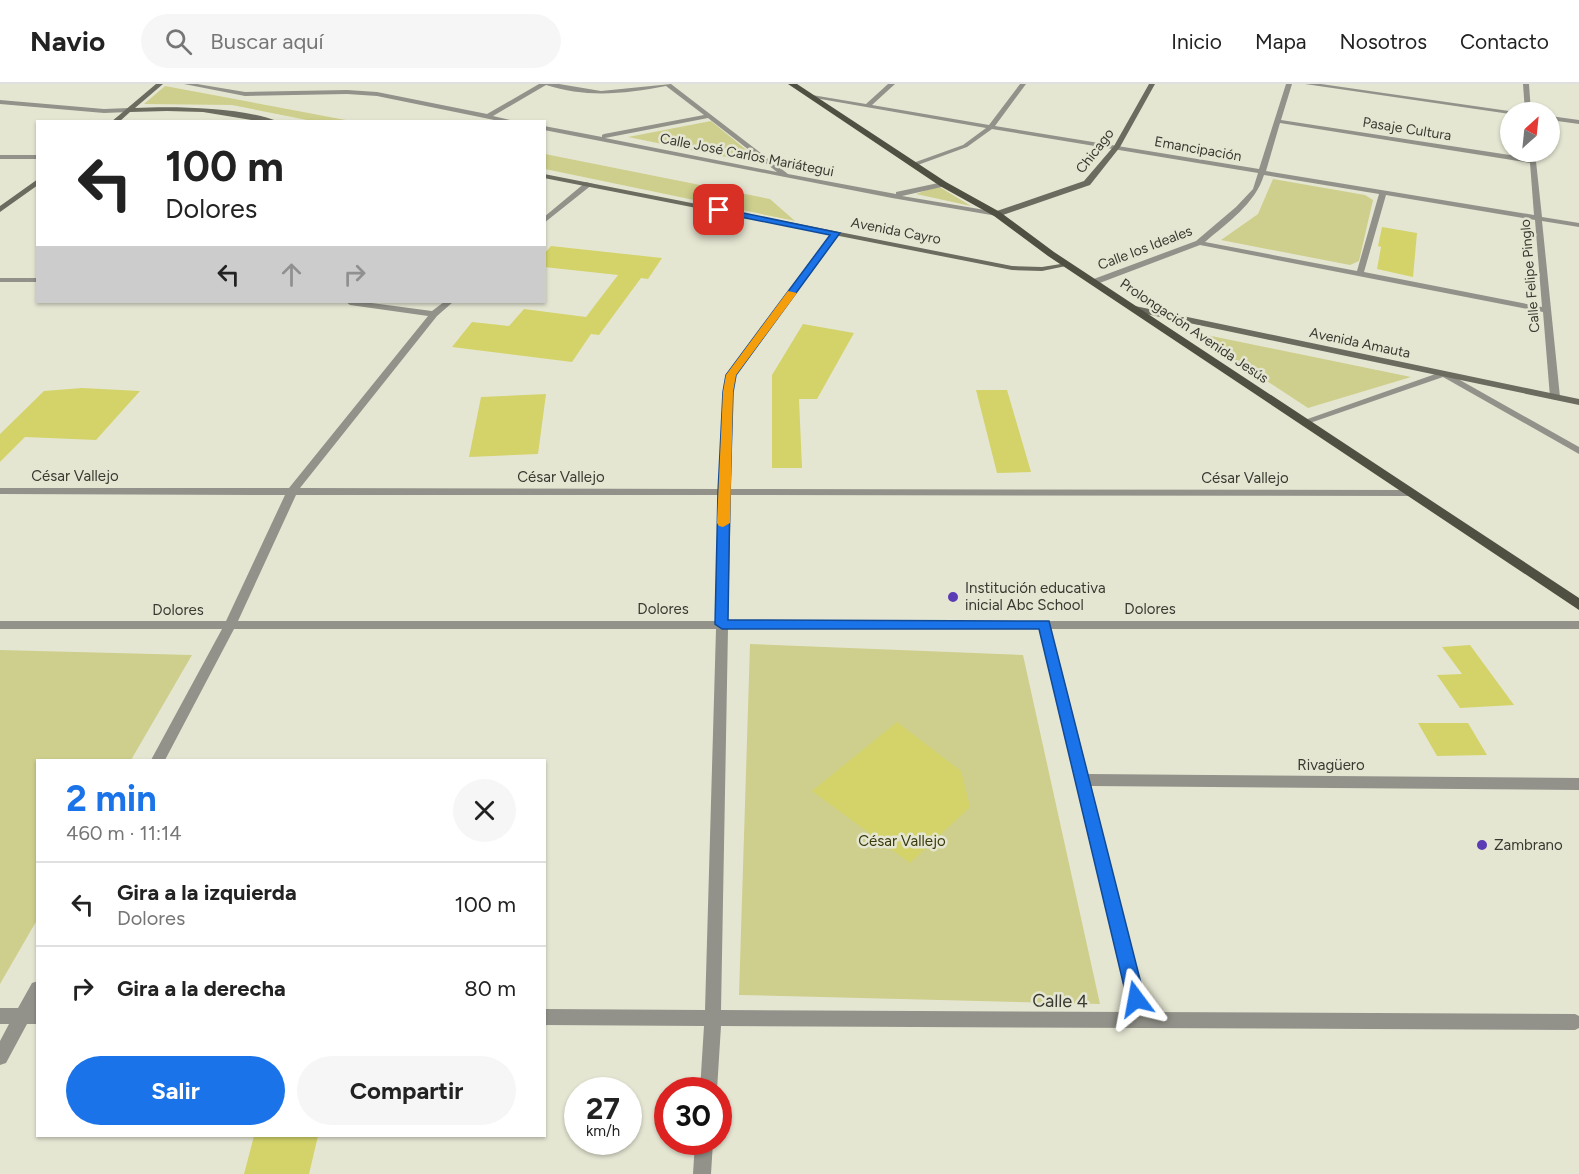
<!DOCTYPE html>
<html lang="es">
<meta charset="utf-8">
<style>
body{margin:0;font-family:Figtree,sans-serif;background:#f6f6f6;color:#222;height:100vh;display:flex;flex-direction:column;font-size:22px;white-space:nowrap}
*{box-sizing:border-box;margin:0}
p{font-size:20px;color:#767676}
.icon{flex:none;width:33px;height:33px;fill:none;stroke:currentColor;stroke-width:2;stroke-linecap:round;stroke-linejoin:round}
.map{position:relative;flex:1;overflow:hidden}
.side{position:absolute;left:36px;top:675px;width:510px;height:378px;display:flex;flex-direction:column;background:#fff;border-radius:0px;box-shadow:0 2px 4px #0004}
.side>*{flex:none}
.guide{position:absolute;left:36px;top:36px;width:510px;height:183px;border-radius:0px;box-shadow:0 2px 4px #0004;background:#fff;color:#222;overflow:hidden}
.needle{width:39px;rotate:27deg}
.buttons{position:absolute;left:1500px;top:18px;display:grid;gap:12px}
.buttons a{display:grid;place-items:center;width:60px;height:60px;border-radius:50%;background:#fff;box-shadow:0 2px 4px #0004;font-size:30px}
.speed{position:absolute;left:564px;top:993px;display:flex;gap:12px;font-size:30px;font-weight:700;text-align:center}
.speed>*{display:grid;place-content:center;width:78px;height:78px;border-radius:50%;background:#fff;box-shadow:0 2px 4px #0004;line-height:1}
.speed small{font-size:15px;font-weight:400}
.speed .limit{border:9px solid #d22;background:#fff;color:#111}
.pin{position:absolute;display:grid;place-items:center;width:51px;height:51px;color:#fff;margin:-26px;border-radius:12px;box-shadow:0 3px 9px #0006}
.me{position:absolute;width:66px;margin:-33px;rotate:347deg;stroke-linejoin:round;filter:drop-shadow(0 0 4px #0008)}
.turn{display:flex;align-items:center;gap:21px;height:126px;padding:0 30px;font-size:27px}
.turn .icon{width:78px;height:78px;stroke-width:2.5}
.turn b{display:block;font-size:42px;line-height:51px}
.lanes{display:flex;align-items:center;height:57px;padding:0 30px;background:#0003;justify-content:center;gap:30px;direction:ltr}
.lanes .off{opacity:.35}
.round{display:grid;place-items:center;flex:none;width:63px;height:63px;border-radius:32px;background:#f6f6f6}
.headline{display:flex;align-items:center;justify-content:space-between;height:102px;padding:0 30px}
h1{font-size:36px;font-weight:700;line-height:45px;color:#1a73e8}
.action{display:flex;gap:12px;margin-top:auto;padding:12px 30px}
.action a{flex:1;height:69px;border-radius:36px;background:#1a73e8;color:#fff;font-size:24px;font-weight:700;line-height:69px;text-align:center}
.action a+a{background:#f6f6f6;color:#222}
ul{padding:0;list-style:none}
li{display:flex;align-items:center;gap:18px;height:84px;padding:0 30px;border-top:2px solid #e0e0e0}
li div{flex:1}
li b{display:block;font-size:22px}
li em{font-style:normal}
header{display:flex;align-items:center;gap:36px;box-sizing:border-box;height:84px;padding:0 30px;background:#fff;border-bottom:2px solid #e0e0e0}
header strong{font-size:28px}
nav{display:flex;gap:33px;margin-inline-start:auto;font-size:21px}
.search{width:420px;height:54px;background:#f6f6f6;display:flex;align-items:center;gap:15px;box-sizing:border-box;padding:0 21px;border-radius:33px;color:#767676;font-size:22px}
.map>svg:first-child{display:block}
.green{fill:#cecf8c}
.building{fill:#d3d36a}
.lines{fill:none;stroke-linecap:round;stroke-linejoin:round}
.street{fill:#92928a;fill-rule:evenodd}
.secondary{fill:#6b6b5f;fill-rule:evenodd}
.primary{fill:#4f5041;fill-rule:evenodd}
.route{fill:#1a73e8;stroke:#114b97;stroke-width:1.5}
.slow{fill:#f59e0b}
.poi-dot{fill:#5a3cb4;stroke:#e5e6d2;stroke-width:2}
.labels{text-anchor:middle;dominant-baseline:central;stroke-width:5;stroke-linejoin:round;paint-order:stroke}
.far-street-label{font-size:14px;fill:#393931;stroke:#e5e6d2}
.street-label{font-size:15px;fill:#393931;stroke:#e5e6d2}
.poi-label{font-size:15px;fill:#393931;stroke:#e5e6d2;text-anchor:start}
.park-label{font-size:15px;fill:#3a3a0d;stroke:#e5e6d2}
.near-street-label{font-size:18px;fill:#393931;stroke:#e5e6d2}
</style>
<header>
<strong>Navio</strong>
<div class="search"><svg class="icon" aria-label="search" viewBox="0 0 24 24"><circle cx="10" cy="10" r="6"/><path d="M15 15l6 6"/></svg>Buscar aquí</div>
<nav><a>Inicio</a><a>Mapa</a><a>Nosotros</a><a>Contacto</a></nav>
</header>
<div class="map">
<svg width="1579" height="1090" viewBox="0 0 1579 1090">
<rect width="100%" height="100%" fill="#e5e6d2"/>
<path class="green" d="M165,2l186,35h-39l-80,-16 -88,-1z
M711,37l54,44 -137,-28z
M545,70l225,45 25,22 -250,-52z
M1273,95l92,16 8,5 -14,61 -9,4 -129,-25 37,-26z
M938,102l33,20 -55,-12z
M1192,248l219,45 -103,31z
M750,560l273,11 77,349 -361,-9z
M0,566l192,5 -61,105h-93l-1,160 -37,64z"/>
<path class="building" d="M1382,143l35,6 -4,44 -36,-8 4,-22 -3,-1z
M551,162l111,12 -14,21 -7,-1 -42,57 -8,-1 -19,28 -120,-15 20,-25 37,4 15,-17 62,8 32,-42 -74,-8v-13z
M803,240l51,9 -37,66h-18l3,69h-30v-93z
M82,304l58,3 -44,49 -71,-3 -25,25v-28l44,-43z
M976,306h31l24,82 -34,1z
M546,310l-8,60 -69,3 12,-60z
M1470,561l44,60 -54,3 -23,-33 25,-1 -20,-27z
M897,638l64,49 9,36 -60,56 -98,-72z
M1418,639h50l19,32 -50,1z
M254,1052h64l-9,38h-65z"/>
<g class="lines">
<path class="street" d="M184,0h13l48,8 102,-2 30,2 110,22 52,-30h20l42,7 70,-7 117,90 108,20v-2l47,-10 4,2 -1,2 -44,10 95,16 4,2 -4,2 -105,-18 -348,-68v-4l58,11v-2l2,-1 100,-19 -38,-29c-41,8 -80,12 -120,-1l-53,31 26,6h-15l-127,-26 -30,-2 -102,2zM708,34l69,54 -172,-34z
M888,0h7l-23,21 117,20 31,-41h6l-31,42 264,43 27,-85h6l-11,36 248,38v-6h6l7,65 37,6v4l-37,-6 18,176 -5,3 -5,-3 -7,-85 -343,-67 -103,39h-6v-4l105,-39 40,-34 17,-18 5,-16 -266,-44 -25,18 -52,19 -3,-2 1,-1 50,-18 23,-17 -177,-31 3,-2 54,9zM1280,39l250,40 4,52 -268,-44zM1264,91l115,19 -22,77 -152,-29c23,-20 50,-38 59,-67zM1386,111l149,25 7,87 -178,-35z
M1305,0h16l195,28 -6,2z
M1523,0h6l2,28h-6z
M0,16l104,9 25,-1 3,2 -3,2 -25,1 -104,-9z
M1550,32l29,4v4l-29,-4z
M0,71h38v4h-38z
M586,98l7,2 -49,39v-6z
M833,147l7,2 -104,142 -3,17 -2,97 680,1 5,3 -5,3 -680,-1 -3,126h851v8h-528l37,145 491,4v12l-489,-4 57,226 428,2 4,2v12l-4,2 -854,-4 -4,64h-17l4,-64 -160,-1v-16l161,1 11,-381h-482l-69,131h-14l71,-131h-222v-8h226l59,-126 -285,-1v-6h289l139,-172 -78,-11 -4,-3h18l68,9 12,-9h9l-16,14 -137,172 420,1 3,-97 3,-17zM296,411h424l-3,126h-479zM728,545h311l92,383 -410,-2z
M0,194h38v4h-38z
M1444,287l135,76v7l-136,-77 -136,47h-6l-2,-2z
M38,897v24l-2,3h2v16h-11l-21,39 -6,2v-24l9,-17h-9v-16h18l14,-25z
M695,1058h18l-2,32h-18z"/>
<path class="secondary" d="M156,0h7l-28,24c39,-2 108,-1 144,14h-15l-61,-10 -36,-1 -37,1 -11,10h-8z
M1149,0h6l-35,63 -30,38 -90,31h-6v-4l90,-31 30,-35z
M544,90l468,92 30,1 25,-4 4,2 -29,6 -30,-1 -468,-92z
M38,95v6l-38,27v-6z
M1135,222l444,93v6l-447,-94v-4z"/>
<path class="primary" d="M788,0h9l149,98 54,30 54,40 525,346v12l-531,-354 -54,-40 -54,-30z"/>
</g>
<path class="route" d="M719,124l121,25 -104,142 -3,17 -3,100 -2,128 321,1 96,378 -3,7 -6,2 -7,-2 -2,-7 -88,-370h-317l-7,-5 3,-132 5,-100 3,-17 104,-140 -114,-23 -2,-2z"/>
<path class="slow" d="M788,207l9,2 -61,82 -3,17 -3,131 -7,4 -4,-1 -2,-3 6,-131 3,-17z"/>
<g class="poi-dot">
<circle cx="953" cy="513" r="6"/>
<circle cx="1482" cy="761" r="6"/>
</g>
<g class="labels">
<g class="far-street-label">
<text transform="translate(1407 45) rotate(9)">Pasaje Cultura</text>
<text transform="translate(1198 65) rotate(10)">Emancipación</text>
<text transform="translate(1095 67) rotate(-52)">Chicago</text>
<text transform="translate(747 71) rotate(11)">Calle José Carlos Mariátegui</text>
<text transform="translate(896 147) rotate(11)">Avenida Cayro</text>
<text transform="translate(1145 164) rotate(-21)">Calle los Ideales</text>
<text transform="translate(1530 192) rotate(-95)">Calle Felipe Pinglo</text>
<text transform="translate(1194 247) rotate(34)">Prolongación Avenida Jesús</text>
<text transform="translate(1360 259) rotate(12)">Avenida Amauta</text>
</g>
<g class="street-label">
<text x="75" y="392">César Vallejo</text>
<text x="561" y="393">César Vallejo</text>
<text x="1245" y="394">César Vallejo</text>
<text x="663" y="525">Dolores</text>
<text x="1150" y="525">Dolores</text>
<text x="178" y="526">Dolores</text>
<text x="1331" y="681">Rivagüero</text>
</g>
<g class="poi-label">
<text x="965" y="504">Institución educativa<tspan x="965" dy="17">inicial Abc School</tspan></text>
<text x="1494" y="761">Zambrano</text>
</g>
<g class="park-label">
<text x="902" y="757">César Vallejo</text>
</g>
<g class="near-street-label">
<text transform="translate(1060 917) rotate(1)">Calle 4</text>
</g>
</g>
</svg>
<div class="buttons">
<a><svg class="needle" viewBox="-14 -14 28 28"><path d="M0-13l5 13h-10z" fill="#e53935"/><path d="M0 13l5-13h-10z" fill="#767676"/></svg></a>
</div>
<div class="speed"><div>27<small>km/h</small></div><div class="limit">30</div></div>
<div class="pin" style="left:719px;top:126px;background:#d93025"><svg class="icon" aria-label="arrive" viewBox="0 0 24 24"><path d="M6 21V4h12l-3 4 3 4H6"/></svg></div>
<svg class="me" style="left:1136px;top:915px" viewBox="-20 -20 40 40"><path d="M0-17L14 15 0 8-14 15z" fill="#1a73e8" stroke="#fff" stroke-width="4"/></svg>
<div class="guide">
<div class="turn"><svg class="icon" aria-label="left" viewBox="0 0 24 24"><path d="M17 20v-9H6M10 6l-5 5 5 5"/></svg><div><b>100 m</b>Dolores</div></div>
<div class="lanes"><svg class="icon" aria-label="left" viewBox="0 0 24 24"><path d="M17 20v-9H6M10 6l-5 5 5 5"/></svg><svg class="icon off" aria-label="ahead" viewBox="0 0 24 24"><path d="M12 20V5M6 11l6-6 6 6"/></svg><svg class="icon off" aria-label="right" viewBox="0 0 24 24"><path d="M7 20v-9h11M14 6l5 5-5 5"/></svg></div>
</div>
<section class="side">
<div class="headline"><div><h1>2 min</h1><p>460 m · 11:14</p></div><a class="round"><svg class="icon" aria-label="close" viewBox="0 0 24 24"><path d="M6 6l12 12M18 6L6 18"/></svg></a></div>
<ul>
<li><svg class="icon" aria-label="left" viewBox="0 0 24 24"><path d="M17 20v-9H6M10 6l-5 5 5 5"/></svg><div><b>Gira a la izquierda</b><p>Dolores</p></div><em>100 m</em></li>
<li><svg class="icon" aria-label="right" viewBox="0 0 24 24"><path d="M7 20v-9h11M14 6l5 5-5 5"/></svg><div><b>Gira a la derecha</b></div><em>80 m</em></li>
</ul>
<div class="action"><a>Salir</a><a>Compartir</a></div>
</section>
</div>
